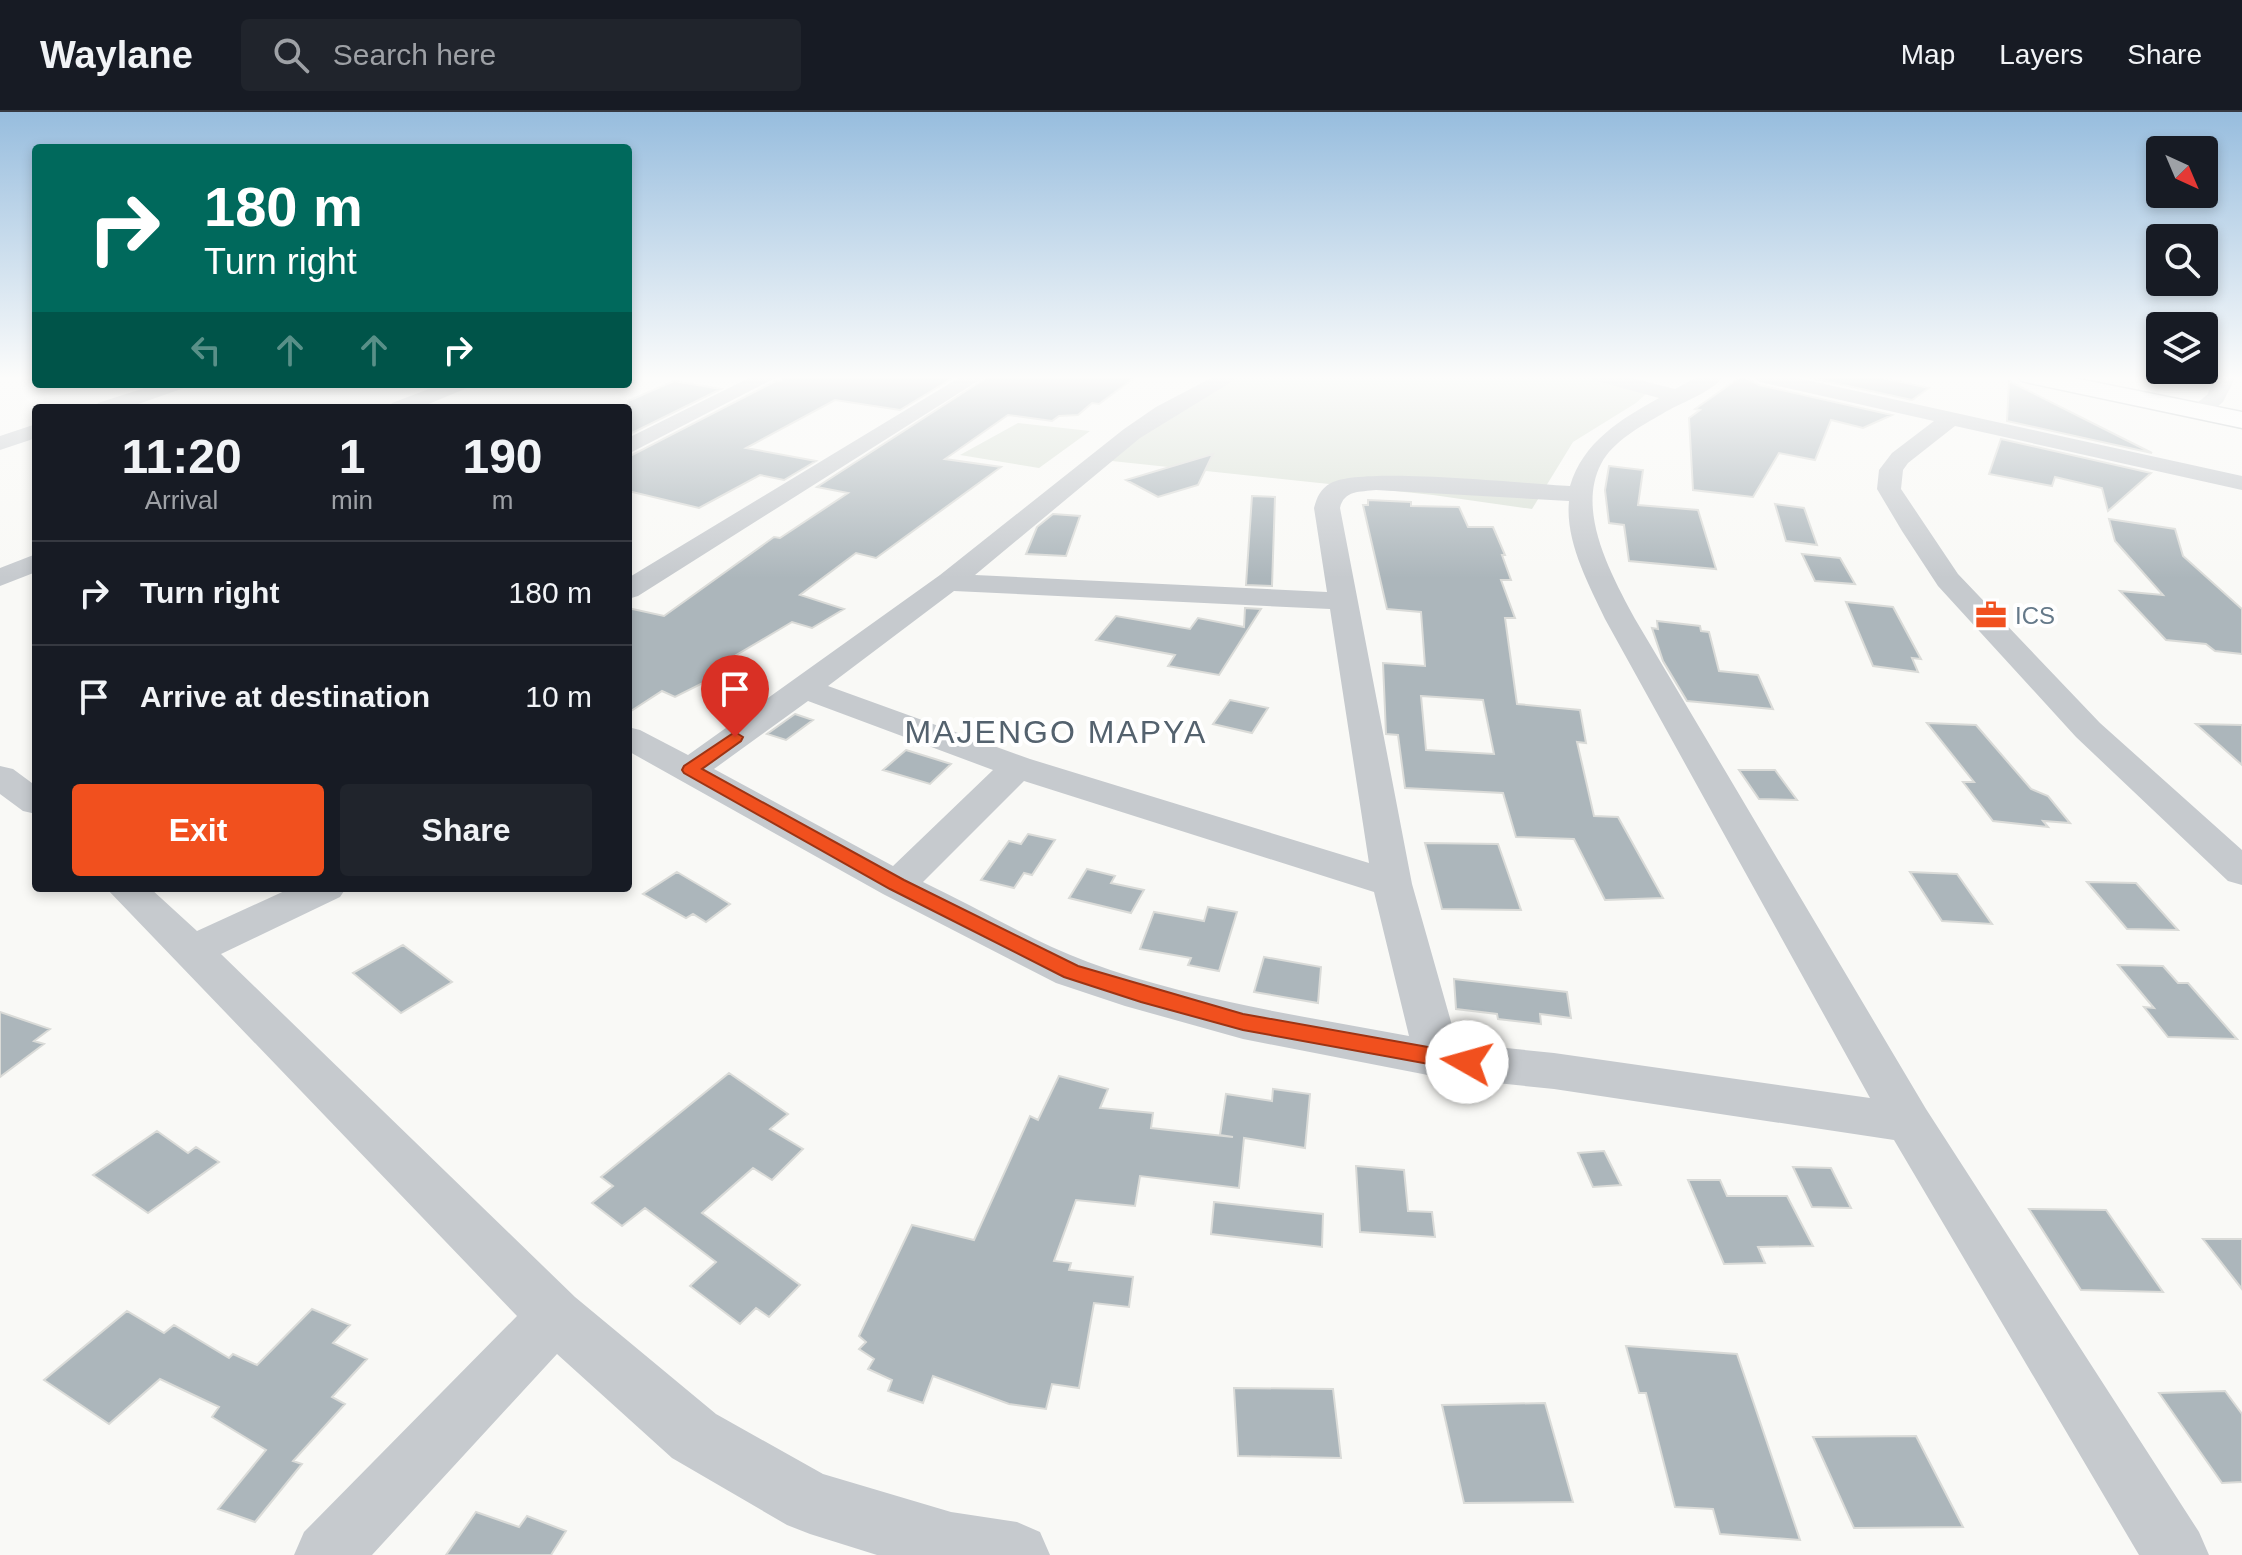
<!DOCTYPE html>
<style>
body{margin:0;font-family:Helvetica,sans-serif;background:#20242c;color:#f1f3f6;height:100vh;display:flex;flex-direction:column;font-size:30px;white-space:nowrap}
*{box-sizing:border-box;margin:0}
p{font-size:26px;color:#9ea1a6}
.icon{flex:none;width:44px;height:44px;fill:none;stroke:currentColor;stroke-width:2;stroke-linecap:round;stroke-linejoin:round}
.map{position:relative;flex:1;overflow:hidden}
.side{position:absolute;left:32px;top:292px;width:600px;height:488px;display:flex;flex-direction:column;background:#171b24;border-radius:8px;box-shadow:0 4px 12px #0003}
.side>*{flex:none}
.guide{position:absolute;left:32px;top:32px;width:600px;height:244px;border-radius:8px;box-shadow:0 4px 12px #0003;background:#00695c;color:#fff;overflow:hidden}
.needle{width:52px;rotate:136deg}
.controls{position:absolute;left:2146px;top:24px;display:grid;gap:16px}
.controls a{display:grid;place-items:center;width:72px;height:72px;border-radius:8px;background:#171b24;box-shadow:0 4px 12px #0003;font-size:40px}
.pin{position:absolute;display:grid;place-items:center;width:68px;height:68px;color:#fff;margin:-82px -34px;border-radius:50% 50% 50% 0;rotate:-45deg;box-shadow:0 0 8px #0007}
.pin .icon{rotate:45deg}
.me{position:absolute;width:88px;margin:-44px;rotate:277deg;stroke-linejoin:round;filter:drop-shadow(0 0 6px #0008)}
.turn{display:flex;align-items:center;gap:28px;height:168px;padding:0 40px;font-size:36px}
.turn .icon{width:104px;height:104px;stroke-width:2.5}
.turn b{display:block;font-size:56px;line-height:68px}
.lanes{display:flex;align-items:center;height:76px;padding:0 40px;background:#0003;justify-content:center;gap:40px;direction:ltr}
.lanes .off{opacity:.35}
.eta{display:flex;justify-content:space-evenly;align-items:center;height:136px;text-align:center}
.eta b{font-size:48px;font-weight:600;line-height:56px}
.action{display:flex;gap:16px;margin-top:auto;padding:16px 40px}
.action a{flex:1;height:92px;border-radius:8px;background:#f1501e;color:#fff;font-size:32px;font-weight:600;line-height:92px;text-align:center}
.action a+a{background:#20242c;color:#f1f3f6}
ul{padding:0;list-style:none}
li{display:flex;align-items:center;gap:24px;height:104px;padding:0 40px;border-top:2px solid #363941}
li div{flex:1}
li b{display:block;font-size:30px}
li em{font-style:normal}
header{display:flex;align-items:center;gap:48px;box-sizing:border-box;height:112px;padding:0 40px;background:#171b24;border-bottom:2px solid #363941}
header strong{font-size:38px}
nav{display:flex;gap:44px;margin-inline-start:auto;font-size:28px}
.search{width:560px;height:72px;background:#20242c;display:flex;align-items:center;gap:20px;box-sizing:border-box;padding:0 28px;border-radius:8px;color:#9ea1a6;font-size:30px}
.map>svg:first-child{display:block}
.green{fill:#dae1d7}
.building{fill:#acb6bb;stroke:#dadbd8;stroke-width:2;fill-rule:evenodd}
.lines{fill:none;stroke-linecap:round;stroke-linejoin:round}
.secondary-casing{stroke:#b8bec2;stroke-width:3}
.minor{fill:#c6cace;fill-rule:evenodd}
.secondary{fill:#fff;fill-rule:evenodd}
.route{fill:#f1501e;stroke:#9d3414;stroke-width:2}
.labels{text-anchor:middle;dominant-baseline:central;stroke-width:8;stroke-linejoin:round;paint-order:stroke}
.far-poi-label{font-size:24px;fill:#657989;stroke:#fff;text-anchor:start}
.quarter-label{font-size:32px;letter-spacing:2px;fill:#54626e;stroke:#fff}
</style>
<header>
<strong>Waylane</strong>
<div class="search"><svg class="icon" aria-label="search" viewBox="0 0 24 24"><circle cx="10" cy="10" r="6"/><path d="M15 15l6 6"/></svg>Search here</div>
<nav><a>Map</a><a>Layers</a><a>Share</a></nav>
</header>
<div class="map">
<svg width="2242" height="1443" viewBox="0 0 2242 1443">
<rect width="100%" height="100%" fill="#f9f9f6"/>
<path class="green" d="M1235,264h349l63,17 -11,10 -63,39 -41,67 -99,-14 -340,-36z
M1018,311l72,8 -51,37 -79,-13z"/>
<path class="building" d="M782,264h174l-56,34 -65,-10 -89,48 70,13 -32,19 -24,-5 -61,33 -71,-17v-34l148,-76h5z
M989,264h148l-38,28 -7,-1 -14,12 -19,1 -7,5 -44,-6 -63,44 56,8 -125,91 -20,-5 -56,42 44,14 -32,19 -20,-6 -59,35 6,3 -20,10 6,2 -50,25 -13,-6 -34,22v-105l36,8 110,-79 6,1 68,-45 -31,-6z
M1742,264l17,9 133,30 -29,13 -32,-8 -16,40 -36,-7 -26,44 -60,-7 -4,-72 11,-8 -5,-1z
M1802,264h72l55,12 -17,12z
M674,269l47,8 -93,46v-34z
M2009,269l143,72 -145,-32z
M2001,327l150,34 -43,38 -6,-23 -47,-11 -3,9 -63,-12z
M1213,342l-15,31 -40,12 -32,-17z
M1609,354l34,4 -5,35 60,5 18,59 -87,-8 -5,-36 -15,-2 -4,-33z
M1252,384l23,1 -3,89 -26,-1z
M1368,388l43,2v4l48,1 9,20h25l12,28h-3l9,25h-10l14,38h-10l12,86 63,6 6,33 -9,-1 17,74 24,1 45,81 -58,2 -31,-61 -58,-2 -13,-44 -98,-5 -7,-53 -12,-1 -3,-71 42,3 -4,-54 -34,-3 -24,-104h5zM1421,584l62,4 11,54 -68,-4z
M1775,392l29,4 13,37 -31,-4z
M1053,402l27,2 -14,40 -40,-2 11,-27z
M2109,407l66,10 8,27 59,53v45l-27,-3 -9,-7 -40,-4 -46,-49 43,4 -48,-54z
M1802,442l38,4 15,26 -40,-3z
M1846,490l47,5 28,52 -9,-1 6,14 -45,-6z
M1245,496l16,1 -42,66 -51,-9 7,-11 -79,-15 20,-24 74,13 8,-11 46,9z
M1657,509l43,5 1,5 8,1 10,39 39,4 15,34 -86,-8 -24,-40 -11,-33 6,1z
M1230,588l38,8 -16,25 -39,-9z
M795,602l18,6 -27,20 -19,-6z
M1927,611l49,2 55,64 17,7 22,27 -27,-2 5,6 -55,-6 -30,-39h11z
M2196,612l46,1v40z
M906,638l45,14 -21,20 -47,-14z
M1739,658h36l22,30 -38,-1z
M1028,722l27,6 -23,35 -8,-2 -10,15 -33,-8 28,-39 12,3z
M1425,731l73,1 23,66 -79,-1z
M1087,757l28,7 -4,7 33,7 -13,23 -62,-15z
M677,760l37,22 16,10 -24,18 -13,-8 -7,4 -43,-24z
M1910,760l47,2 35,50 -50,-3z
M2087,770l49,1 42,47 -51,-1z
M1208,795l29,5 -18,59 -31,-6 3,-7 -51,-9 14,-37 50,9z
M403,833l49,37 -51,31 -48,-40z
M1264,845l57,10 -3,36 -64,-11z
M2118,853l45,1 15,17h10l49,56 -69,-2 -24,-30 10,1z
M1454,867l113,13 4,26 -31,-4 1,10 -43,-5 -1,-5 -41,-5z
M0,900l50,17 -16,12 10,3 -44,33z
M729,961l59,41 -18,15 33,20 -31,31 -19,-12 -51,45 98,72 -31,32 -13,-9 -16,16 -50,-38 26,-24 -71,-54 -23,18 -30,-23 21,-17 -12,-9z
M1059,964l49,13 -8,19 53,5 -2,15 82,9 -13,-2 6,-41 46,7 1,-12 37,5 -5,54 -61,-10 -5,50 -99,-12 -5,30 -59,-6 -22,61 17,2 -2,7 64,7 -4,30 -35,-4 -15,85 -27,-4 -6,25 -37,-5 -76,-28 -10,27 -35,-12 4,-11 -24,-11 6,-10 -15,-10 7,-7 -7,-6 53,-111 62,15 56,-124 8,4z
M157,1019l31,22 8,-6 23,15 -71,51 -55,-38z
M1604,1039l17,34 -28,2 -15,-34z
M1356,1054l48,4 4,41 24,1 3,25 -75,-5z
M1793,1055l38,1 20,40 -39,-1z
M1688,1068h32l7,16h60l26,50 -55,1 7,16 -41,1z
M1214,1090l109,12 -1,33 -111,-13z
M2029,1097l77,1 57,82 -82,-2z
M2203,1127h39v50z
M312,1197l38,16 -17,18 34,16 -35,38 13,7 -52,57 9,3 -47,58 -37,-13 48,-59 -54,-33 7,-10 -59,-28 -51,45 -65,-44 83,-69 37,22 10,-8 55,33 4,-4 24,11z
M1626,1234l111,8 63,186 -80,-6 -7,-25 -38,-2 -29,-114h-7z
M1234,1276l99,1 8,69 -103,-2z
M2225,1279l17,23v68l-20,1 -63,-90z
M1545,1291l28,99 -109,1 -22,-98z
M1916,1324l47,91 -109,1 -41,-91z
M476,1400l43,15 8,-11 39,15 -15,24h-105z"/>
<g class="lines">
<defs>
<path id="secondary" d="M2018,264h46l178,36v16l-212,-45 -8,-2z"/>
</defs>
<use href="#secondary" class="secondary-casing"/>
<path class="minor" d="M753,264h26l-151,78v-16z
M962,264h24l-348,220 -10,3v-21z
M1215,264h26l-101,62 -165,137 352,17 -13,-84c3,-11 6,-19 17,-25 32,-17 194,1 239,3 13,-44 51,-67 89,-88l-66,-18 -3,-4h34l51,13 24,-13h25c-14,18 -43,26 -62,38 -21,12 -49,27 -61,50 -25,48 11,112 34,155l291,490 273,423 10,23h-70l-245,-415 -340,-51 -116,-12 -195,-38 -118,-33 -69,-23 -173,-89 -255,-143v-24l12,3 48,25 252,-180 184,-146 32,-22zM1376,378l193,11c-4,40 19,82 36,118l265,479 -316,-45 -97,-10 -45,-159 -72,-376c4,-18 20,-16 36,-18zM954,479l376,18 39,254 -339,-104 -202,-73zM808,589l185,69 -100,96 -179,-97zM1024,669l350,111 35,144c-107,-20 -218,-36 -321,-74 -56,-21 -110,-54 -165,-80z
M1750,264h38l454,100v14l-287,-64 -47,37 -5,7 -2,19 57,85 142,149 142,127v35l-14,-4 -152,-144 -138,-151 -36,-55 -25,-42 2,-19 13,-17 42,-32 -174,-39z
M2216,264h20l-13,26 -17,14h-16l-3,-5 20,-16z
M157,272h30l-3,4 -57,20h-32l3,-5z
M442,272h28l-3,4 -48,20h-30l3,-5z
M36,312v14l-36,12v-14z
M36,442v18l-36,14v-18z
M0,654l13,3 23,17v28l-13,-3 -23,-17z
M106,776h44l47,43 94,-43h55l-6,9 -119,57 354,343 141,117 107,60 128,38 66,10 23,10 10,23h-173l-67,-21 -23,-9 -115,-67 -115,-104 -185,201h-78l10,-23 213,-216z"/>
<use href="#secondary" class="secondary"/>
</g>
<linearGradient id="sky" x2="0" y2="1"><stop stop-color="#97bdde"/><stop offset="0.57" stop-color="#fcfcfb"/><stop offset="1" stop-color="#fcfcfb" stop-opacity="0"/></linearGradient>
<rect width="2242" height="466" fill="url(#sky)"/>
<path class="route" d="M735,620l8,5 -2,4 -39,28 202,111 174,86 165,48 224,40 8,2 3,6 -3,6 -8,3 -224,-41 -102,-28 -77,-25 -174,-88 -206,-116 -2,-3 2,-4z"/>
<defs>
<symbol id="office-bare" viewBox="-9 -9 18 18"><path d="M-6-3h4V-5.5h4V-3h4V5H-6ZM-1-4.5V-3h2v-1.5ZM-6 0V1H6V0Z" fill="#f1501e" stroke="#fff" stroke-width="2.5" paint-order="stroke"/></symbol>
</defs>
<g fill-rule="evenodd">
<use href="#office-bare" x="1969" y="481" width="44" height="44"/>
</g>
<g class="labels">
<g class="far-poi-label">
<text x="2015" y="503">ICS</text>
</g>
<g class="quarter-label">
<text x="1056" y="620">MAJENGO MAPYA</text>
</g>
</g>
</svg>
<div class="controls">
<a><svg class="needle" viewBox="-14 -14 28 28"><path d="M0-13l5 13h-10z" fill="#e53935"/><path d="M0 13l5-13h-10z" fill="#9ea1a6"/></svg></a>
<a><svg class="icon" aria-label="search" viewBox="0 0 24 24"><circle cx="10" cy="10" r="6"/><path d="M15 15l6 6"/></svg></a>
<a><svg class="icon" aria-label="layers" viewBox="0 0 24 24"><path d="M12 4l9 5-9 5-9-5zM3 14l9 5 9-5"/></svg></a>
</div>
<div class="pin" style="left:735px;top:625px;background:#d93025"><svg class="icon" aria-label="arrive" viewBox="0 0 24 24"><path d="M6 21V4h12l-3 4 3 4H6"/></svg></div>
<svg class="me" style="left:1467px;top:950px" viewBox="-20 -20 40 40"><circle r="19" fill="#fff"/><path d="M0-13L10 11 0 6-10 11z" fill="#f1501e"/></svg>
<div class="guide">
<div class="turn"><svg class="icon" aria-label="right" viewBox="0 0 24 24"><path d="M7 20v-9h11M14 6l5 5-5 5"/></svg><div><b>180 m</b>Turn right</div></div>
<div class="lanes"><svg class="icon off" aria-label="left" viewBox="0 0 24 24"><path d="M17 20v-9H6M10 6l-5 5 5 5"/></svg><svg class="icon off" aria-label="ahead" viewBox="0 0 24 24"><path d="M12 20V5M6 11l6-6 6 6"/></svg><svg class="icon off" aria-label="ahead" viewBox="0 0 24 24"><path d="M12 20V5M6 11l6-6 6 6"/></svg><svg class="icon" aria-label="right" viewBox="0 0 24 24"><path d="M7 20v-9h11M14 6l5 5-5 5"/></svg></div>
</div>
<section class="side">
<div class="eta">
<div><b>11:20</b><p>Arrival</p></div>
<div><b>1</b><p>min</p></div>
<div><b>190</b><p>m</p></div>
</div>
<ul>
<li><svg class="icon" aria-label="right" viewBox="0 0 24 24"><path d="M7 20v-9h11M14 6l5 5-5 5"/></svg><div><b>Turn right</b></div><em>180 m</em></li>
<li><svg class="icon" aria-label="arrive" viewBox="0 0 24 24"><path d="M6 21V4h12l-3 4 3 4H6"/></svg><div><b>Arrive at destination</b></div><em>10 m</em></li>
</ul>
<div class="action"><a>Exit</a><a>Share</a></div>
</section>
</div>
